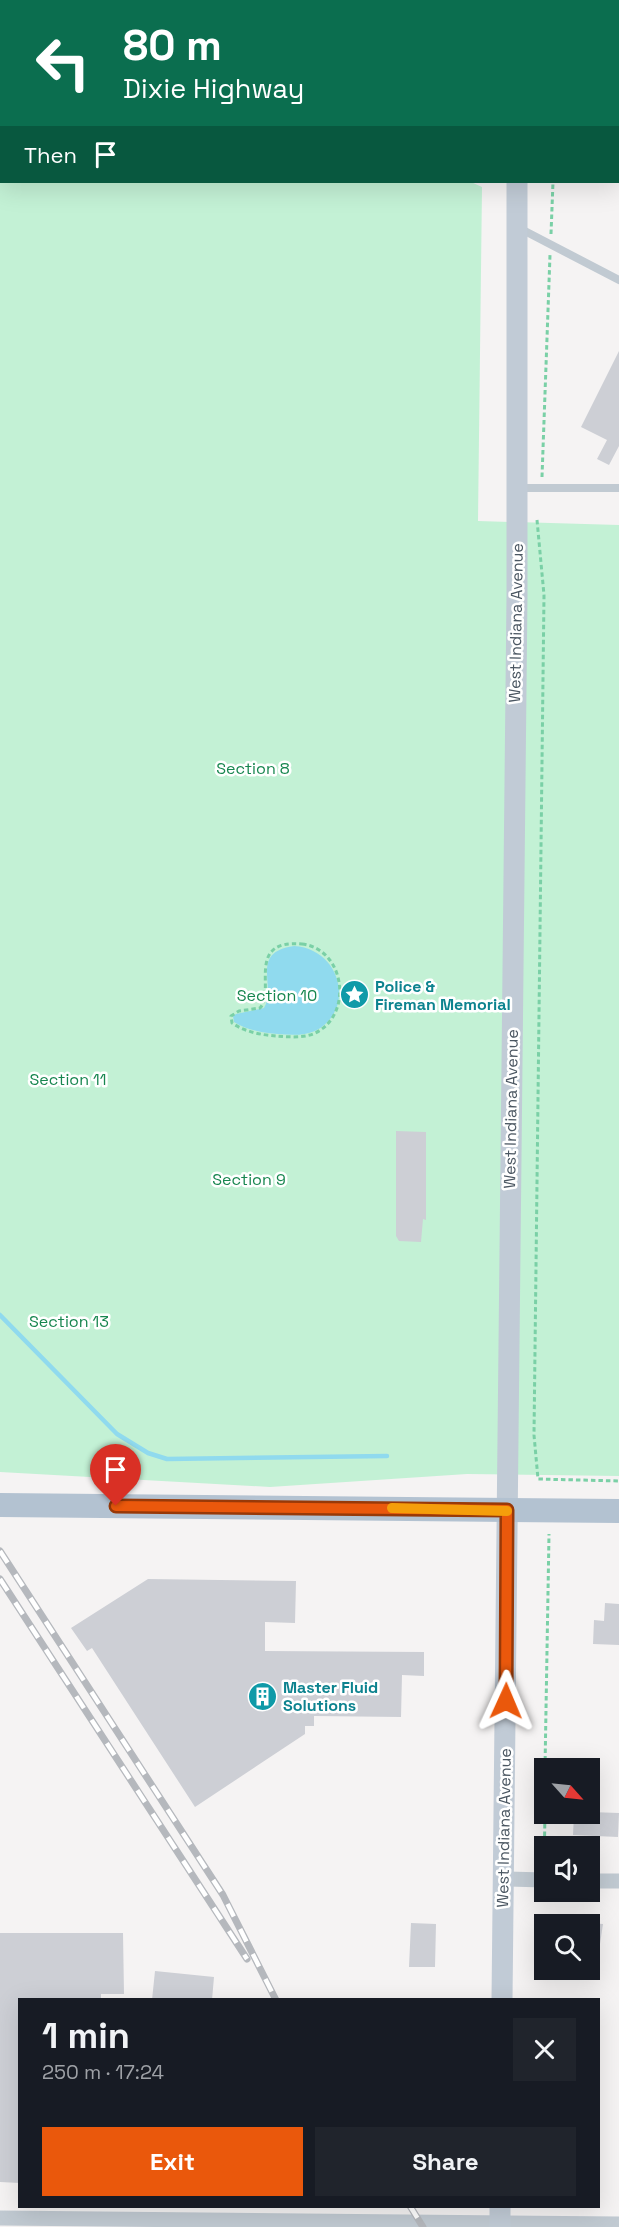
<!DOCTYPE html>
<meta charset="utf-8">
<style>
body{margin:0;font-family:"Space Grotesk",sans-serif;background:#20242c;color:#f1f3f6;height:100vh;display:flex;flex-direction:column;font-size:22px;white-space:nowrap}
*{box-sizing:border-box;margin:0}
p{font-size:20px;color:#9ea1a6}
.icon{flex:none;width:33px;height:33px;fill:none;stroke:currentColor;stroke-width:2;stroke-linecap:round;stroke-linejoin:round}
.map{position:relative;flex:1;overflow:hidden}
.details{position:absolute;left:18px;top:1998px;width:582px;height:210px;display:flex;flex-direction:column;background:#171b24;border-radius:0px;box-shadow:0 6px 24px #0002}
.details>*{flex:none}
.banner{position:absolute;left:0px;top:0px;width:620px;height:183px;box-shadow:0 6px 24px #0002;background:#0b6e4f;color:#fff;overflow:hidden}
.needle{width:39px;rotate:117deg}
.fabs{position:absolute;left:534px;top:1758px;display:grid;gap:12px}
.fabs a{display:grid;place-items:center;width:66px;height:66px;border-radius:0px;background:#171b24;box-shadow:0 6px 24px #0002;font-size:30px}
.pin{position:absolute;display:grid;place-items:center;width:51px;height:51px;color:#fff;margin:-62px -26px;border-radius:50% 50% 50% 0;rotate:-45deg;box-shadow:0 0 6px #0007}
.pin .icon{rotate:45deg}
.me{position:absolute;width:66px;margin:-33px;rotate:1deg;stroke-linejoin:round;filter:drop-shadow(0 0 4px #0008)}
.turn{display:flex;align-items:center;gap:21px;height:126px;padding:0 24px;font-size:27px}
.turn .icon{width:78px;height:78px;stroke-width:2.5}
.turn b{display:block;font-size:42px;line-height:51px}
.then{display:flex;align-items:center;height:57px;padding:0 24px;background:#0003;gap:12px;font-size:22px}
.round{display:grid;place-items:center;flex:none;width:63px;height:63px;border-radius:0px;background:#20242c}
.summary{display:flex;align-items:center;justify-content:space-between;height:102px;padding:0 24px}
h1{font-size:36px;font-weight:700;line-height:45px}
.cta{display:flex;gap:12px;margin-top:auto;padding:12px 24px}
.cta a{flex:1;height:69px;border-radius:0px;background:#ea580c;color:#fff;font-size:24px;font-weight:700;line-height:69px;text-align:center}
.cta a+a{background:#20242c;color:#f1f3f6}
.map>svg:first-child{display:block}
.green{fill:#c3f1d5}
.water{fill:#90daee}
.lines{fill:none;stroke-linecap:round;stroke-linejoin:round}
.stream{stroke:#90daee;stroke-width:4.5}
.building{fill:#cdcfd5}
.path{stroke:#7ad0a6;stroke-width:3;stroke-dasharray:4.5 3;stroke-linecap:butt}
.lane{stroke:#c1cad2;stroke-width:8}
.street{stroke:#c1cad2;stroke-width:15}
.secondary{stroke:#c1cbd6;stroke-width:21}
.primary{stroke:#b3c2d1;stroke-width:24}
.rail-casing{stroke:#b5b8bd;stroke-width:7}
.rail{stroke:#fff;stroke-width:4.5;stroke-dasharray:14;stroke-linecap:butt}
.route-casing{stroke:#983908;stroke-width:15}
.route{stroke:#ea580c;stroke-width:10}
.slow{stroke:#f59e0b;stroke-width:10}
.labels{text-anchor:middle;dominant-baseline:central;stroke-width:5;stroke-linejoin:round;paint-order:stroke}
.street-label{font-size:16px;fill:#4a5661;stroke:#fff}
.park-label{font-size:16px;fill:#17864f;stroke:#fff}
.culture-label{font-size:16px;font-weight:bold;fill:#0d838f;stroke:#fff;text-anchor:start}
</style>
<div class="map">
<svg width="619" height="2227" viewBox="0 0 619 2227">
<rect width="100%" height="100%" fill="#f5f3f3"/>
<path class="green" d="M0,0l119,1 -117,1v180h469l11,5 -4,334 141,4v951l-152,-2 -197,13 -270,-15z"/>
<path class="water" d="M294,946c48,3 62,65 21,85 -11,5 -25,4 -37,3 -14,-1 -32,-4 -44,-12l-1,-6 3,-2 28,-6c13,-22 -15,-56 30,-62z"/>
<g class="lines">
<path class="stream" d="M0,1315l117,119 31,19 19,6 220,-3"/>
</g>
<path class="building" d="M619,351v95l-10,19 -12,-6 10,-19 -26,-13z
M396,1131l30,1v88l-3,-1 -2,23 -22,-1 -3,-5z
M148,1579l148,2 -1,42 -30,-1v29l159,1v24l-22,-1 -1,42 -87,-1v10h-9v8l-110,73 -103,-159 -5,3 -16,-23z
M605,1603l14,1v41l-26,-1 1,-24 10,1z
M590,1812l29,1 -1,24 -45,-2 1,-21z
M411,1923l25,1 -1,43h-26z
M590,1923l13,1 -6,40h-7z
M0,1933h123l1,61h-23v6h-81v183l-20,-1z
M155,1971l59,6 -2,23h-60z"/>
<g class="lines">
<path class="path" d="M556,2v-2
M551,234l2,-52
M542,477l8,-222
M537,520l7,75 -10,840 4,44 81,2
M302,944c44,5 52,73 11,90 -11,4 -25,3 -37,2 -14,-1 -31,-4 -44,-13l-1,-7 8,-5 21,-3c16,-17 -15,-69 42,-64z
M545,1768l4,-234
M544,1866l1,-52"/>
<path class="lane" d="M519,228l100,52
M519,488h100"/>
<path class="street" d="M431,0l4,2
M618,116h1
M503,1879l41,1
M590,1881h29
M0,2218l619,6"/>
<path class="secondary" d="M518,2v-2
M502,2000l15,-1405v-413
M500,2227v-21"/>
<path class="primary" d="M0,1505l619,6"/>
<defs>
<path id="rail" d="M0,1551l223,344 53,105
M0,1579l247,380
M410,2206l13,21"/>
</defs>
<use href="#rail" class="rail-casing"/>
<use href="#rail" class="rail"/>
</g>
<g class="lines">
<defs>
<path id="route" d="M116,1506l391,4 -1,191"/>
</defs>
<use href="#route" class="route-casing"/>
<use href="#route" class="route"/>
<path class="slow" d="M392,1508l115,3"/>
</g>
<defs>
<symbol id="sight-disc" viewBox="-11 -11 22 22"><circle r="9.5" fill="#0f9aa8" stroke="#fff"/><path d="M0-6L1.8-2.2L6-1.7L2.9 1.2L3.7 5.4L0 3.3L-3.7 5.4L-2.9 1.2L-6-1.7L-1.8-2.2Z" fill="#fff"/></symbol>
<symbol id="building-disc" viewBox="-11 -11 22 22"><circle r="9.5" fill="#0f9aa8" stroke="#fff"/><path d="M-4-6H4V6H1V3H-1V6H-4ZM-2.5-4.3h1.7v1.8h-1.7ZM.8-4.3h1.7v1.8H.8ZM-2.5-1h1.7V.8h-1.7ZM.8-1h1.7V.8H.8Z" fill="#fff"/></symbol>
</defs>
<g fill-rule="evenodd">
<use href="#sight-disc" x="338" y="978" width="33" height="33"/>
<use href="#building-disc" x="246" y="1680" width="33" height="33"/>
</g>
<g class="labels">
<g class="street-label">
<text transform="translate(516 623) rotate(-89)">West Indiana Avenue</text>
<text transform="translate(511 1109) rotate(-89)">West Indiana Avenue</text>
<text transform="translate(504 1828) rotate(-89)">West Indiana Avenue</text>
</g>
<g class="park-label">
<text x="253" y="768">Section 8</text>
<text x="277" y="995">Section 10</text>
<text x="68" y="1079">Section 11</text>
<text x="249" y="1179">Section 9</text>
<text x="69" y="1321">Section 13</text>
</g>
<g class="culture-label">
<text x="375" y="986">Police &amp;<tspan x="375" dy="18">Fireman Memorial</tspan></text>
<text x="283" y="1687">Master Fluid<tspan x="283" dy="18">Solutions</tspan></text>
</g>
</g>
</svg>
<div class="fabs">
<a><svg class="needle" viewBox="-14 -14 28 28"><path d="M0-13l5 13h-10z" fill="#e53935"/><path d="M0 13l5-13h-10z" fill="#9ea1a6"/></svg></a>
<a><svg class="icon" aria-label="sound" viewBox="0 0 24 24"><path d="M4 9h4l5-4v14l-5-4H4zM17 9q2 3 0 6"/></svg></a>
<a><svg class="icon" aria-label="search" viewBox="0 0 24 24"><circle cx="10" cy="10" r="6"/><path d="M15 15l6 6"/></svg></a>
</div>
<div class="pin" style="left:116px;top:1506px;background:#d93025"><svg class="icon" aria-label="arrive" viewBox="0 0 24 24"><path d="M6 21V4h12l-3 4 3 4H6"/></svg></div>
<svg class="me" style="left:506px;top:1701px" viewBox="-20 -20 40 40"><path d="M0-17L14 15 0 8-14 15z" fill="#ea580c" stroke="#fff" stroke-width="4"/></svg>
<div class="banner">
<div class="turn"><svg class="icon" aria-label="left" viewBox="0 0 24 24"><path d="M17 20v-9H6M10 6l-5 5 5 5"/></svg><div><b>80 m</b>Dixie Highway</div></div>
<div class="then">Then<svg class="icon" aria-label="arrive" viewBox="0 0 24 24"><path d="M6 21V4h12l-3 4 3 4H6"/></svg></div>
</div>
<section class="details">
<div class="summary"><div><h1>1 min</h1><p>250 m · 17:24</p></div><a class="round"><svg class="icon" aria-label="close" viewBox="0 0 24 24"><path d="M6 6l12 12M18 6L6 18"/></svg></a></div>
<div class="cta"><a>Exit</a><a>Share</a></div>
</section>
</div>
